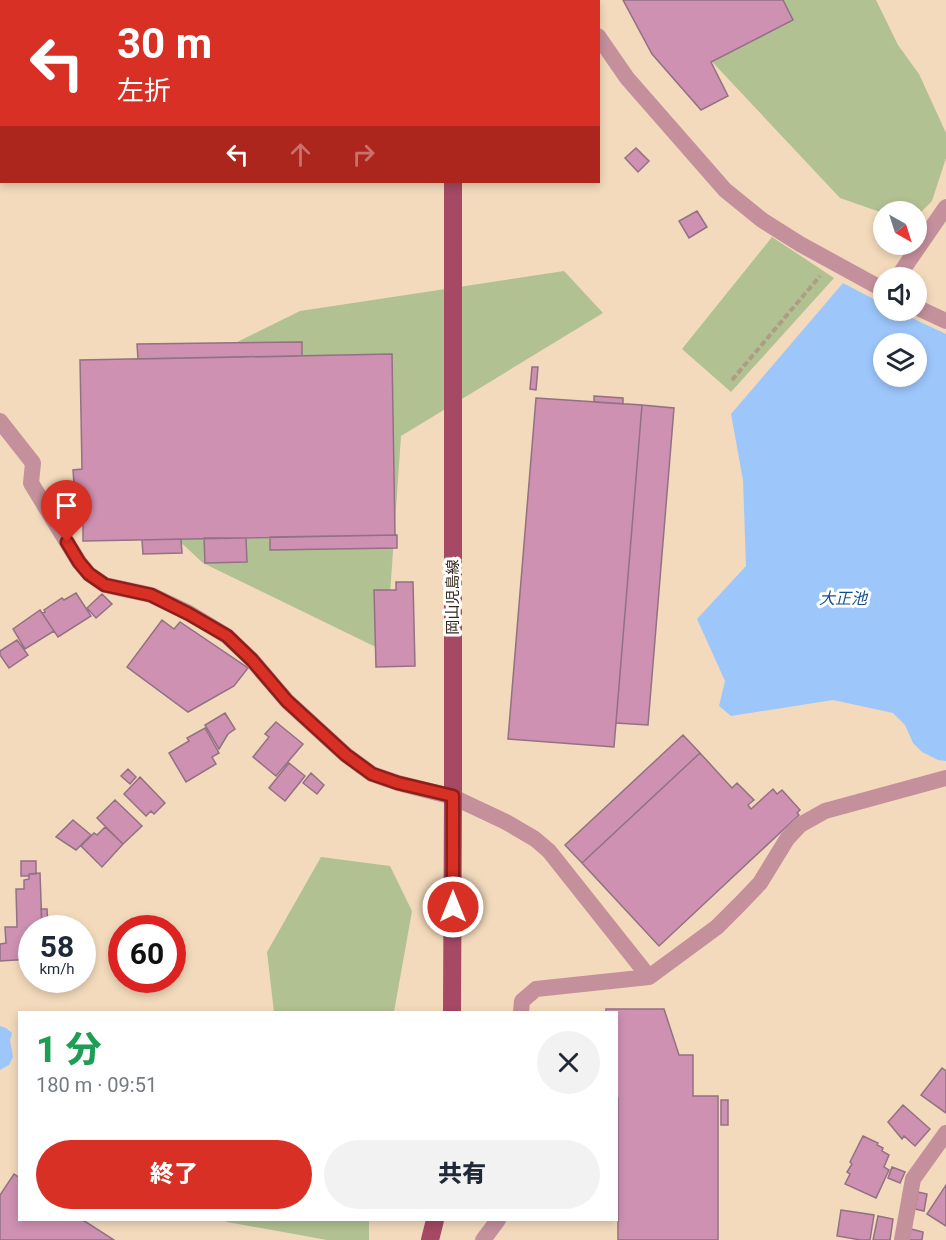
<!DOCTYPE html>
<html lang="ja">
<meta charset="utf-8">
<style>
body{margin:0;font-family:Roboto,"Noto Sans JP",sans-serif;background:#f2f2f3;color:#1f2937;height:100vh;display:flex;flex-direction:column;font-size:22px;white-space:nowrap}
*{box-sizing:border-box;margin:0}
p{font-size:20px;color:#747a83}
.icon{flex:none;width:33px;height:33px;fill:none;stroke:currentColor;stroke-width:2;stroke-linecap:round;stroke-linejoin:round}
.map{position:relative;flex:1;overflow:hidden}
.panel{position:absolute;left:18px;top:1011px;width:600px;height:210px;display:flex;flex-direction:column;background:#fff;border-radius:0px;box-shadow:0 3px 9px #0003}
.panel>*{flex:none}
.guide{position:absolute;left:0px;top:0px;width:600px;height:183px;box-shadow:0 3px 9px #0003;background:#d93025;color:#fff;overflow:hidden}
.needle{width:39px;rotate:141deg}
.fabs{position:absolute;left:873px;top:201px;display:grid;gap:12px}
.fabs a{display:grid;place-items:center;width:54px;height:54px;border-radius:50%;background:#fff;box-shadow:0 3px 9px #0003;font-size:30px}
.speed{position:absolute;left:18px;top:915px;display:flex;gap:12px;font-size:30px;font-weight:700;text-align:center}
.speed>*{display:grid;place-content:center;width:78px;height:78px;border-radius:50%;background:#fff;box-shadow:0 3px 9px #0003;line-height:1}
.speed small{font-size:15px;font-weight:400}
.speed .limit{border:9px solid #d22;background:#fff;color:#111}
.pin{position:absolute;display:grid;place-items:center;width:51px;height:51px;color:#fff;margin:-62px -26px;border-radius:50% 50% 50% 0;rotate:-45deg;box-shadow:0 0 6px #0007}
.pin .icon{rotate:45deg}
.me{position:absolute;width:66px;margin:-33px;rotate:0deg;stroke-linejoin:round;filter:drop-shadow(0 0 4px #0008)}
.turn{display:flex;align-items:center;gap:21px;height:126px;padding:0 18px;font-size:27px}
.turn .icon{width:78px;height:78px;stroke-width:2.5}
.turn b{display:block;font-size:42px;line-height:51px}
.lanes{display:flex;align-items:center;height:57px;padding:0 18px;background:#0003;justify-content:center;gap:30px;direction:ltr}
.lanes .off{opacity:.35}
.round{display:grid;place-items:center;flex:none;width:63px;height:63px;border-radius:32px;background:#f2f2f3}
.summary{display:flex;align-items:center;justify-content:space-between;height:102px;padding:0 18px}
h1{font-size:36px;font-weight:800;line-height:45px;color:#1e9e55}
.button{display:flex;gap:12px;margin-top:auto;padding:12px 18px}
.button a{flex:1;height:69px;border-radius:36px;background:#d93025;color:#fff;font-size:24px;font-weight:800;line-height:69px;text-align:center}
.button a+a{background:#f2f2f3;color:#1f2937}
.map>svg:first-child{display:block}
.green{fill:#b1c192}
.water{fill:#9dc7fb;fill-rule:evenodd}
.building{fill:#ce91b2;stroke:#927183;stroke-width:1.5}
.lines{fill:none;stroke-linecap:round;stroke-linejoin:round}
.path{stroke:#af9c84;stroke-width:4;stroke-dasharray:6 3;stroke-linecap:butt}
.street{stroke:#c4909c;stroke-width:16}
.primary{stroke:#a54965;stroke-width:18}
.route-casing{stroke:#8d1f18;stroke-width:15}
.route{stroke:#d93025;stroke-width:10}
.labels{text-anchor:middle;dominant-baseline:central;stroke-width:6;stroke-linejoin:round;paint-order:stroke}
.street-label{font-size:15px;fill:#32291d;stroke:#fff}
.water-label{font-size:16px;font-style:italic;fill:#154f8b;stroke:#fff}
</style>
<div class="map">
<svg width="946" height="1240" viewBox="0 0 946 1240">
<rect width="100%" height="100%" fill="#f3dabc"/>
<path class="green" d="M654,0h222l22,45 21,29 27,59v25l-14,43 -15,15 -1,-4h-32l-1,1 -43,-15z
M772,237l62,41 -103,114 -49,-43z
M564,271l39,42 -202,123 -15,216 -183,-89 -82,-76 15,-95 164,-81z
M321,857l69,9 22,45 -18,101h-120l-7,-60z
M224,1220h145v20h-42l-100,-18z"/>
<path class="water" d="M843,283l40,21 1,6 13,1 49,23v427l-8,-1 -16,-8 -9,-9 -8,-18 -12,-12 -60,-13 -102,16 -12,-10 6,-25 -28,-62 49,-53 -3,-86 -12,-66zM884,344h32v32h-32z
M0,1026l6,2 6,5 -2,7 3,17 -4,8 -9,5z"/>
<path class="building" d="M623,0h160l10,20 -82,42 17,34 -27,14 -49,-56z
M636,148l13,13 -11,11 -13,-14z
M697,211l10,16 -18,11 -10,-17z
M302,342v14l-164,3 -1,-15z
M392,354l3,181 -312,6v-29h-7l-3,-42 9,-1 -2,-109z
M532,367h6l-2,23 -6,-1z
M594,396l29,2v6l-29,-2z
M536,398l106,7 -28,342 -106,-8z
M642,405l32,3 -26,317 -32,-2z
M397,535v13l-127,2v-13z
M204,538h42l1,24 -42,1z
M181,539l1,14 -39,1 -1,-14z
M396,582h17l2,84 -39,1 -2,-77h22z
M76,593l15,23 -33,21 -16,-24 3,-1 -1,-2 18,-12 2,2z
M102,594l10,10 -16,14 -9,-10z
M40,610l14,21 -29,18 -12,-20z
M162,620l12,9 6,-7 68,46 -14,18 -46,26 -61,-45z
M17,640l11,15 -19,13 -9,-13v-4z
M225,713l10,16 -7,5 -9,15 -14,-24z
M276,722l27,22 -27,32 -23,-19 16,-20 -4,-3z
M205,728l14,25 -7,4 4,7 -30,18 -17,-29 20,-12 -2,-3z
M683,735l17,18 -118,110 -17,-18z
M700,753l32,35 5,-5 17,17 -6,5 3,4 22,-20 4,5 5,-4 18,20 -3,3 2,2 -140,131 -77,-83z
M289,763l16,13 -20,25 -16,-13z
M128,769l8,8 -6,7 -9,-8z
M311,773l13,12 -7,9 -14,-11z
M140,777l25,26 -11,11 -3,-3 -5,5 -22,-22z
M115,800l27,26 -19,18 -26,-26z
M73,820l18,15 -15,15 -20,-13z
M105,827l18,17 -21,23 -21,-21 13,-13 3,2z
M21,861h15v13h-7v2h-8z
M40,873l2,55h-10v31l-32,2v-17l6,-1 -1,-16h12l-1,-38h8v-9l5,-1v-5z
M41,909h6l1,19h-6z
M606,1009h58l15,46h14v41h25v144h-100v-142h-2v-86h-10z
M942,1068l4,3v42l-25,-18z
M721,1100h7v25h-7z
M903,1105l27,24 -15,17 -11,-10 -2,3 -14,-17z
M863,1136l15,7 -1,2 6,3 -1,3 7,4 -5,12 5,3 -13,28 -31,-14 5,-10 -3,-2 5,-8 -2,-2z
M892,1167l13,5 -5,11 -12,-5z
M14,1174l6,4v42h63l31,20h-114v-45z
M946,1185v41l-19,-12z
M918,1192l9,2 -3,17 -9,-2z
M841,1210l33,5 -4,25h-9l-24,-4z
M878,1216l15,3 -3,21h-17z
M911,1229l12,3 -1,8h-13z"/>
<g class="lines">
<path class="path" d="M92,0l3,2
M732,380l88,-104"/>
<path class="street" d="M569,0l2,2
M149,2l1,-2
M598,36l29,42 98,112 37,30 38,24 84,46
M0,85l2,-1
M897,278l49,-71
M916,307l30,14
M0,421l33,42 -2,20 48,79 10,12 16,11 46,10 38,18 38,23 25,24 35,41 59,54 26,19 26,9 55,14 53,25 29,17 14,12 100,126
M521,1012l1,-11 14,-12 113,-12 68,-50 23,-23 20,-21 27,-44 13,-14 25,-14 121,-33
M483,1240l15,-20
M902,1240l11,-61 33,-46"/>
<path class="primary" d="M452,0v2
M452,1012l1,-215v-615
M430,1240l5,-20"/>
</g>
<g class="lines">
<defs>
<path id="route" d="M67,542l12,20 10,12 16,11 46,10 38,19 38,22 25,24 35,41 59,54 26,19 26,9 55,13v111"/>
</defs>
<use href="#route" class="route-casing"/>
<use href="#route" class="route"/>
</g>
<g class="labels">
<g class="street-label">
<text transform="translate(453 597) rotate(-90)">岡山児島線</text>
</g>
<g class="water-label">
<text x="843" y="598">大正池</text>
</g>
</g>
</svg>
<div class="fabs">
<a><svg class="needle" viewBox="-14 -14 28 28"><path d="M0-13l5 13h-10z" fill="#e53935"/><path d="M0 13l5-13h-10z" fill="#747a83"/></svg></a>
<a><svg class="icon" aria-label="sound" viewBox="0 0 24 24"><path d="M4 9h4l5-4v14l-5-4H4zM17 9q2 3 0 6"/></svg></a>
<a><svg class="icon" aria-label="layers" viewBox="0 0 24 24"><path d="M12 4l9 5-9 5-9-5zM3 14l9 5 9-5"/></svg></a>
</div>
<div class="speed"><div>58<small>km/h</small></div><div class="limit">60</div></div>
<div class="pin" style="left:67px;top:542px;background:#d93025"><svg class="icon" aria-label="arrive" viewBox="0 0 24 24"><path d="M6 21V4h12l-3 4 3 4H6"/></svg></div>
<svg class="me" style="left:453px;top:907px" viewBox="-20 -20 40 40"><circle r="17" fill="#d93025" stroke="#fff" stroke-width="3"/><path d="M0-11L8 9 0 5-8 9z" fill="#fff"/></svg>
<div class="guide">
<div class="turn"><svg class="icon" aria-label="left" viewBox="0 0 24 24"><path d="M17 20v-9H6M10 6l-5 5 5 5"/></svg><div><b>30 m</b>左折</div></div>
<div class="lanes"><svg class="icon" aria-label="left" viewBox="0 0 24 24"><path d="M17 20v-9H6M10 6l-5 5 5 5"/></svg><svg class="icon off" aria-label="ahead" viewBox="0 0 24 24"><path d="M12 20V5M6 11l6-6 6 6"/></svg><svg class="icon off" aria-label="right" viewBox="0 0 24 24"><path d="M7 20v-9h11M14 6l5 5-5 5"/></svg></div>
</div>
<section class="panel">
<div class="summary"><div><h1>1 分</h1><p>180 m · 09:51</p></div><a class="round"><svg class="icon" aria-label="close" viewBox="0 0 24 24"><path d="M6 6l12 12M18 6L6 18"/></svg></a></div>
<div class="button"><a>終了</a><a>共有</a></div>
</section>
</div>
